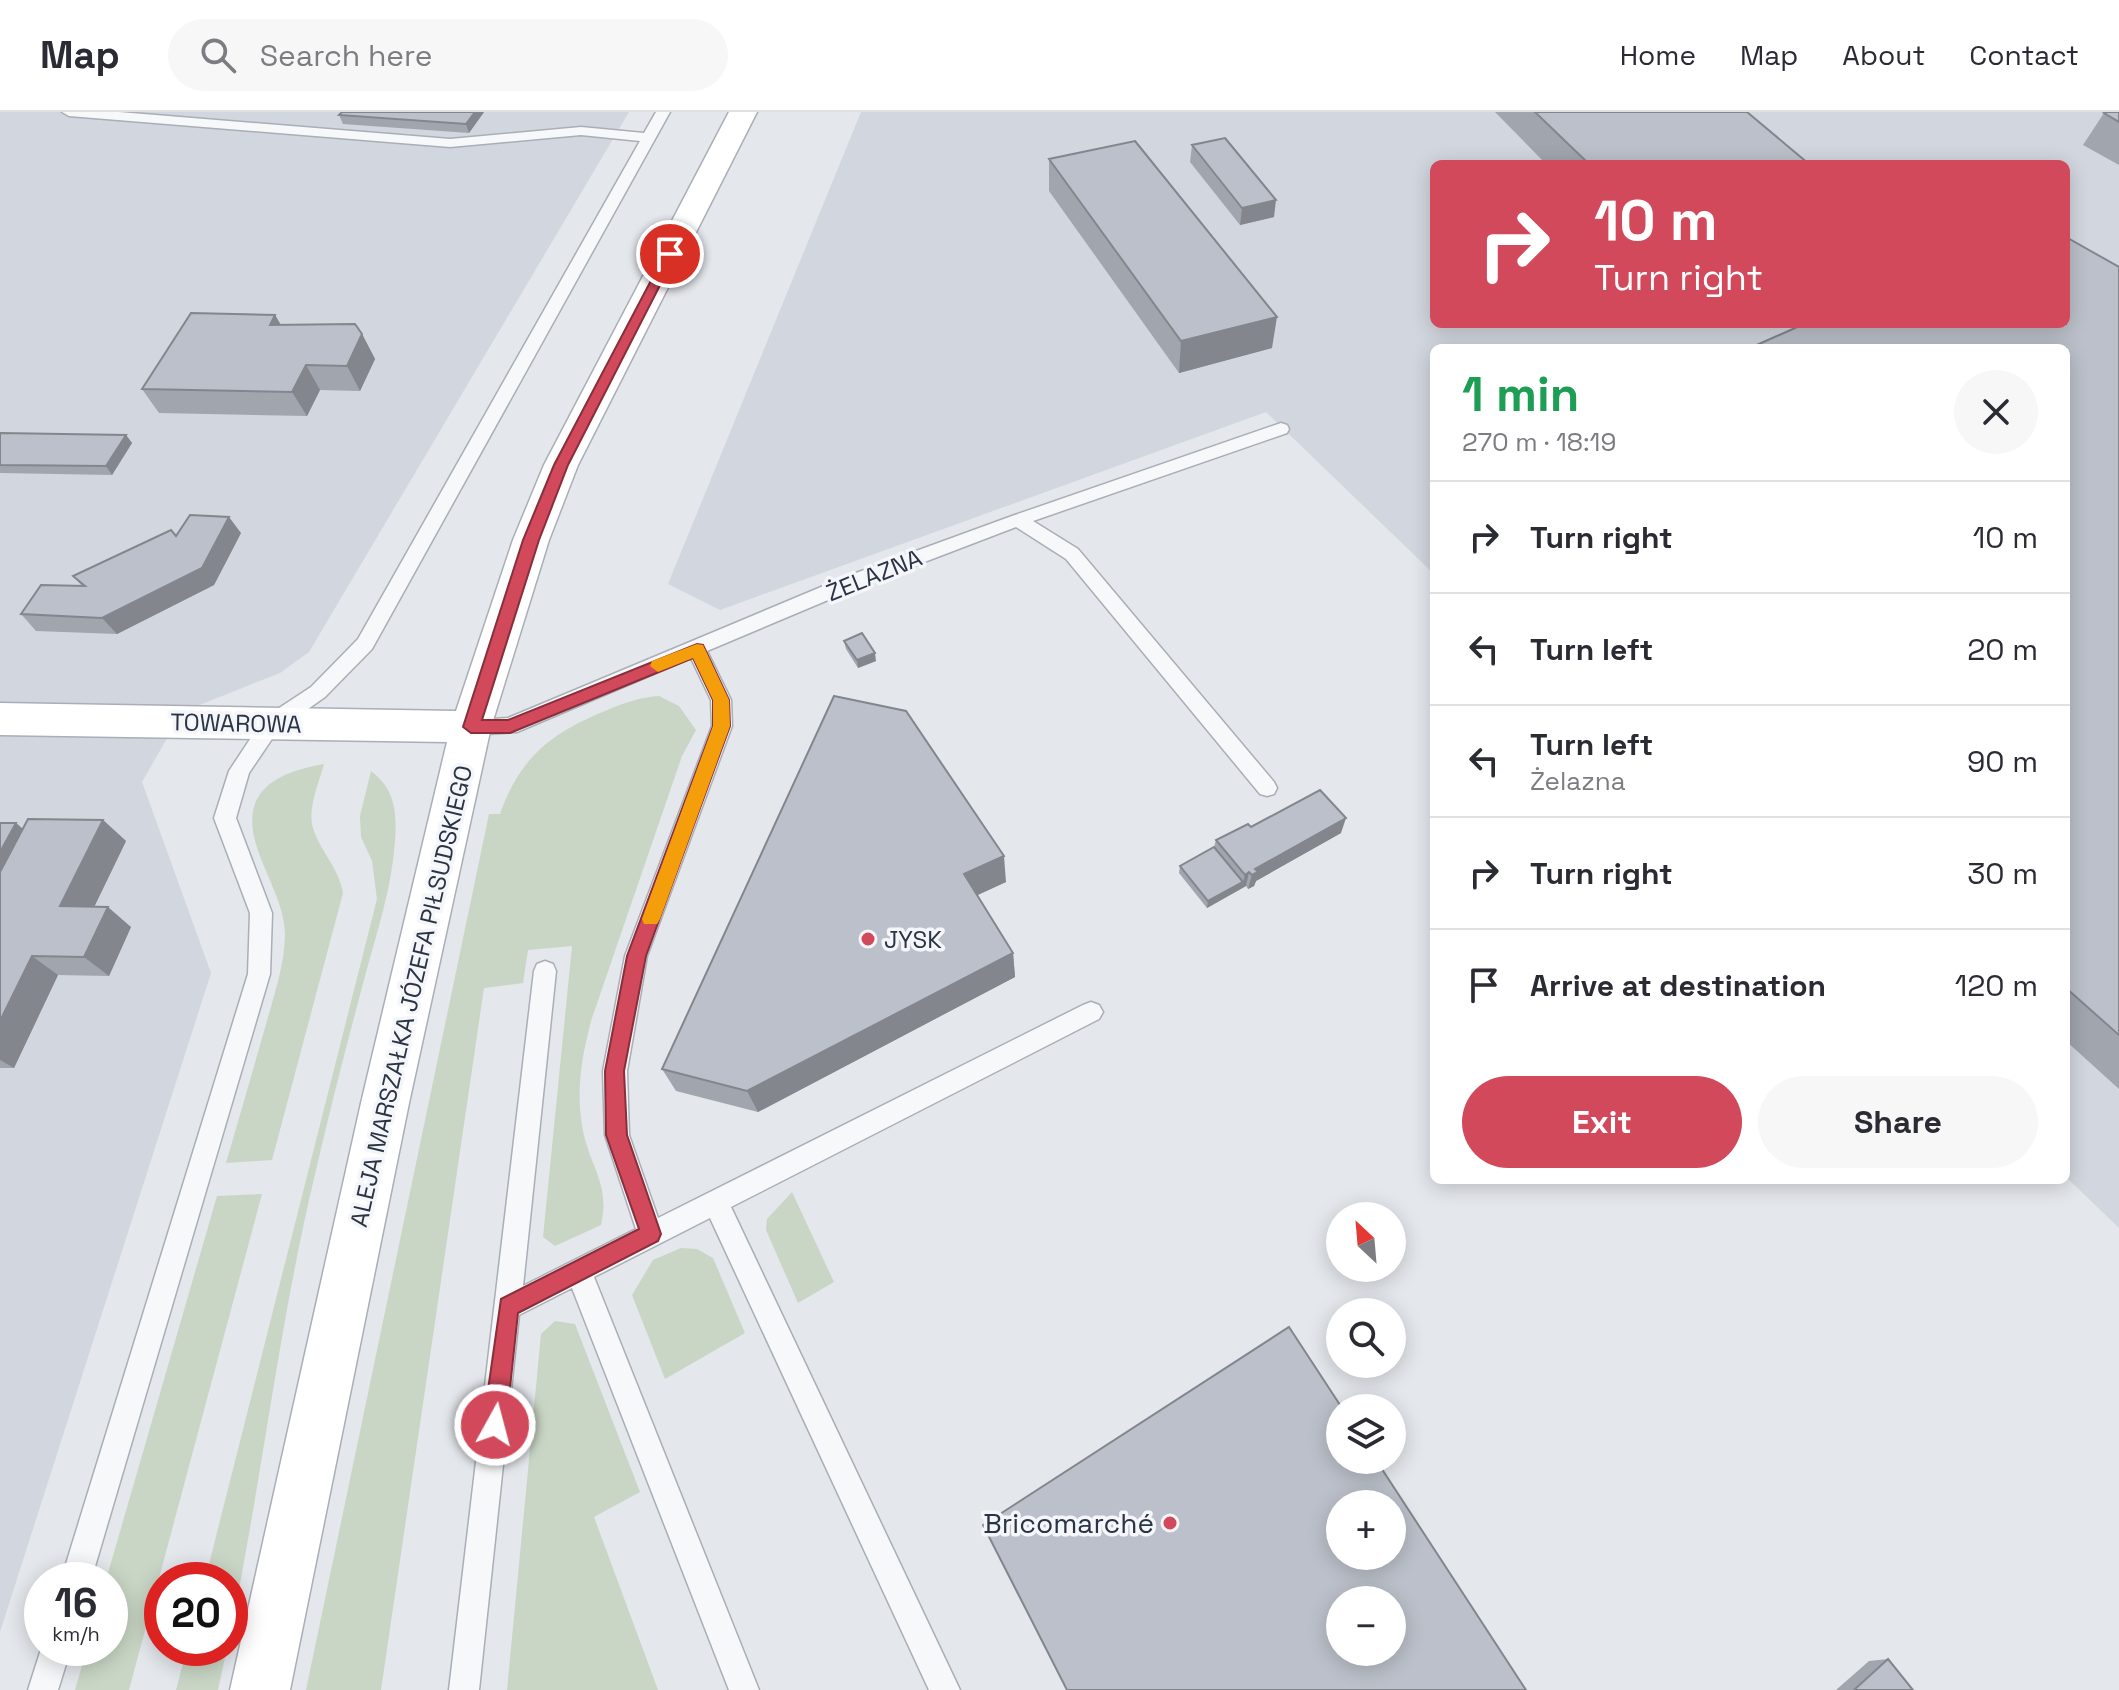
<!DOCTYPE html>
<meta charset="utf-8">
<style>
body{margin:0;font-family:"Space Grotesk",sans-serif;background:#f7f7f7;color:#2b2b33;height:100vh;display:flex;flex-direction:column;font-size:30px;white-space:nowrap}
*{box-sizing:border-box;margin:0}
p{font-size:26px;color:#7c7c81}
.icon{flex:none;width:44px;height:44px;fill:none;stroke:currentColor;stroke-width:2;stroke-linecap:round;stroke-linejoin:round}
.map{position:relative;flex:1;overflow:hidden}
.panel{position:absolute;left:1430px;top:232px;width:640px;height:840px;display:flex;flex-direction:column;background:#fff;border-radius:12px;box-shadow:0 4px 20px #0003}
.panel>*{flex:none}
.hud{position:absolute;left:1430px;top:48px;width:640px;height:168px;border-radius:12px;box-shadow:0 4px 20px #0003;background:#d1495b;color:#fff;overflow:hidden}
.needle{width:52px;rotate:334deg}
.tools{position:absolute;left:1326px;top:1090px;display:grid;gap:16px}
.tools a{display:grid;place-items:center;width:80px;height:80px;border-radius:50%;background:#fff;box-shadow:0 4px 20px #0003;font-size:40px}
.speed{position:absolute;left:24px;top:1450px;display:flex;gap:16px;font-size:40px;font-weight:700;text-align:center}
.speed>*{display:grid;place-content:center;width:104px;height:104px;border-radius:50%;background:#fff;box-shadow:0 4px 20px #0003;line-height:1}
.speed small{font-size:20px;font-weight:400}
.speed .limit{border:12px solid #d22;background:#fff;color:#111}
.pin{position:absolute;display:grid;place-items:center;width:68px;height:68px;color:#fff;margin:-34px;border:4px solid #fff;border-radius:50%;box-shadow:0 2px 8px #0007}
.me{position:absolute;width:88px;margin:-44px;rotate:7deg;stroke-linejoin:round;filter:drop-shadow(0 0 6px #0008)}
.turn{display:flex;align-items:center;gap:28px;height:168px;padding:0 32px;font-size:36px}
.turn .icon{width:104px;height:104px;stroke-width:2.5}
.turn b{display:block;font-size:56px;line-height:68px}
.round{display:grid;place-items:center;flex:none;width:84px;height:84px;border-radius:42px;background:#f7f7f7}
.summary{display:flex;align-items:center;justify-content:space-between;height:136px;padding:0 32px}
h1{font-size:48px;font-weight:800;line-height:60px;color:#1e9e55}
.button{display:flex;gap:16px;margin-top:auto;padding:16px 32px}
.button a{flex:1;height:92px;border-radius:48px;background:#d1495b;color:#fff;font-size:32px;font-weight:800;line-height:92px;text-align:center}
.button a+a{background:#f7f7f7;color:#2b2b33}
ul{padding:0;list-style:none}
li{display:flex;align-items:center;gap:24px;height:112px;padding:0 32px;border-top:2px solid #e1e1e2}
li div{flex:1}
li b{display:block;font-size:30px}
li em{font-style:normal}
header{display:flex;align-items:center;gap:48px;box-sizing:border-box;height:112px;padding:0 40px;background:#fff;border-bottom:2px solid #e1e1e2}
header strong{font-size:38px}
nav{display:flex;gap:44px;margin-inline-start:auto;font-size:28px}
.search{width:560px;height:72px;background:#f7f7f7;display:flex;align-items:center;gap:20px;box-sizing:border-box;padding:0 28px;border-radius:44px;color:#7c7c81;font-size:30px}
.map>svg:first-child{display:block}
.built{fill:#d2d6de;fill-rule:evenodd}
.green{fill:#c9d6c5}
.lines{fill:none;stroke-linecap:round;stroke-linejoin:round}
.lane-casing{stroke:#a9aeb7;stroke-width:3}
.secondary-casing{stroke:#a9aeb7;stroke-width:3}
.lane{fill:#f7f8fa;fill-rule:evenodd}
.secondary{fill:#fff;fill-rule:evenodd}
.wall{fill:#a1a5ae}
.shaded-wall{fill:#83868d}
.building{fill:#bbc0ca;stroke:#83868d;stroke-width:2;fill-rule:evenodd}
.route{fill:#d1495b;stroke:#882f3b;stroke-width:2}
.slow{fill:#f59e0b}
.poi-dot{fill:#d1495b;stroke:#f4f6f9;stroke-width:3}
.labels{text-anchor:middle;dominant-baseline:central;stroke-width:7;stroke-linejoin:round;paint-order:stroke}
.street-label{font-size:24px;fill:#2b3445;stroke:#f4f6f9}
.poi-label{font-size:24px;fill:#2b3445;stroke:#f4f6f9;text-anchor:start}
.near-poi-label{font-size:28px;fill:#2b3445;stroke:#f4f6f9;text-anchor:end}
</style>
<header>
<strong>Map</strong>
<div class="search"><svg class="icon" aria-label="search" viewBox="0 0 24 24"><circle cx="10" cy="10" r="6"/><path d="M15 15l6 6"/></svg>Search here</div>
<nav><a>Home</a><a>Map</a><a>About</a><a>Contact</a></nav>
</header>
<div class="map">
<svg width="2119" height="1578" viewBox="0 0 2119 1578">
<rect width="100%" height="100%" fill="#e4e7ec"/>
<path class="built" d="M0,0h629l-320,540 -29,21 -98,39 -40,70 69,191 -211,659z
M861,0h1258v1116l-53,-51v-829h-632v226l-168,-162 -546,198 -52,-26zM1434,52h632v160h-632z"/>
<path class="green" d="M659,584l20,10 17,24 -14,26 -91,265c-9,35 -15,68 -9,104 6,40 29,58 19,100l-46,21 -12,-9 29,-291 -44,4 -5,33 -39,5 -103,702h-75l183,-876h11c19,-54 48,-79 100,-101 20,-8 37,-16 59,-17z
M324,652c-5,19 -17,45 -11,64 7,23 26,40 30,65l-71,267 -46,3c13,-45 26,-90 39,-135 8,-30 20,-63 20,-95 -1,-41 -39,-84 -32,-122 6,-32 43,-42 71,-47z
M371,659c24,18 26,41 24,70 -3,46 -18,91 -30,135 -17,64 -34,129 -49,194 -37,153 -54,310 -86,464v-54h-25l172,-681 -5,-38 -11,-24 -1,-21z
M792,1080l42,90 -36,21 -32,-73 1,-11z
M262,1082l-133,496h-54l12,-42h23v-68h-4l111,-384z
M681,1136l16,1 16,9 32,75 -80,46 -33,-84 21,-35z
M555,1209l20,3 65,168 -46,25 64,173h-151l34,-356z
M187,1536h40l-9,42h-42z"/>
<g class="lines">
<defs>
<path id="lane" d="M62,0h57l331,27 131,-12 63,6 12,-21h14l-298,537 -47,48 -47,33 -29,43 -13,45 36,95 -2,61 -179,606h-30l187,-606 2,-61 -36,-95 15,-47 35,-53 47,-31 47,-48 282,-498 -59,-6 -131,12 -381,-31z
M1281,311l6,2 2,4 -2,4 -254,88 45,28 196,233 3,6 -3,6 -7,2 -7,-2 -194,-235 -50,-32 -157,60 -152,64 24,49 1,26 -85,230 -20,115 2,64 29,83 425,-213 8,-3 8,3 4,7 -4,7 -368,188 229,483h-31l-219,-472 -116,59 165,413h-30l-157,-402 -53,27 -40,375h-30l85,-719 3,-7 8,-3 8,3 3,7 -33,315 113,-57 -31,-94 -2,-64 22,-115 87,-230 -1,-26 -20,-42 -174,74 -46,3 -7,-2 -3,-6 3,-6 44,-3 337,-141 167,-61z
M42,1534l29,2 -13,42h-30z"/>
<path id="secondary" d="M729,0h28l-179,353 -29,75 -58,187 -82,376 -119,587h-60l131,-587 86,-361 -447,-7v-32l456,8 57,-171 31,-75z"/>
</defs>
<use href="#lane" class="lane-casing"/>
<use href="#secondary" class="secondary-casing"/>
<use href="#lane" class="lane"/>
<use href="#secondary" class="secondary"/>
</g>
<path class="wall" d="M342,0h142l-15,21 -126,-9 -4,-9z
M1495,0h252l62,52h-263z
M2119,0v53l-36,-20 21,-32z
M1192,33l82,72 -34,8 -50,-63z
M1049,47l223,189 -93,25 -130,-182z
M2119,155v822l-53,-48v-693z
M275,203l6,10 81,9 13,25 -15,32 -40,-1 -13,26 -148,-3 -17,-24z
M0,321l126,2 6,8 -20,32 -112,-2z
M241,421l-27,52 -97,49 -81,-3 -15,-17 61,-28 -9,-10 103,-40z
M844,529l32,20 -18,7 -12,-19z
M834,584l172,186 -29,13 36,58 2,24 -257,135 -82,-21 -14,-22z
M103,708l23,21 -32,66 37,20 -22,49 -51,-1 -44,93h-14v-245h16l7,6z
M1251,715l90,6 -85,48 -2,5 -6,3 -2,-3 -39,22 -28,-35 1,-7 34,-19 2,-7z
M1888,1547l25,31h-77l33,-29z"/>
<path class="shaded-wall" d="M475,0h9l-15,21 -3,-9z
M1276,88l-2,17 -34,8 2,-17z
M275,203l14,24 -19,-14z
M1277,205l-5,31 -93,25 2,-32z
M362,222l13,25 -15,32 -13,-25z
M306,253l14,25 -13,26 -15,-24z
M126,323l6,8 -20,32 -6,-9z
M229,405l12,16 -27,52 -97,49 -15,-16z
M875,541l1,8 -18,7 -1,-8z
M1346,706l-5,15 -85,48 -2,5 -6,3 4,-14 3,-6z
M103,708l23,21 -41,85 -25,-20z
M16,711l31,27 -47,92v-90z
M1004,744l2,26 -39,18 -3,-26z
M1249,760l-3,14 -39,22 1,-7 35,-19 2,-7z
M108,795l23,20 -22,49 -25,-19z
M1013,841l2,24 -257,135 -11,-21z
M32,844l26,19 -44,93 -14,-8v-39z"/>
<path class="building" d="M342,0h133l-9,12 -127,-9z
M1535,0h212l62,52h-220z
M2107,0h12v10l-15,-9z
M1225,26l51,62 -34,8 -50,-63z
M1135,29l142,176 -96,24 -132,-182z
M2066,125l53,30v768l-53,-47v-640h-316l54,-24h262z
M191,201l84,2 -5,10 85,-1 7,10 -15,32 -41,-1 -14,27 -150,-3z
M0,321l126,2 -20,31 -106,-1z
M190,403l39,2 -27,51 -100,50 -81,-4 20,-29 44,1 -12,-10 98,-46 5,6z
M862,521l13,20 -18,7 -13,-19z
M834,584l72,15 98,145 -40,18 49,79 -266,138 -85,-22z
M1320,678l26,28 -91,51 3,3 -6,3 -3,-3 -4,3 -29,-35 32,-16 3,3z
M28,707l75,1 -43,86 48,1 -24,50 -52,-1 -32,65v-149z
M0,711h16l-16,29z
M1214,735l29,35 -35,19 -28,-35z
M1289,1215l53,81h-2v52h36l150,230h-459l-84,-165zM1340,1392h52v52h-52zM1340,1488h52v52h-52z
M1888,1547l25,31h-59z"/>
<path class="route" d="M666,140l10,2 -108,211 -29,75 -57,180h26l189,-76 6,1 26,55 1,26 -84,230 -22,115 3,64 34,99 -3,7 -140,72 -12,112 -3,8 -8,3 -8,-3 -4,-8 18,-126 138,-70 -33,-94 -1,-64 22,-115 86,-230v-26l-20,-42 -183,75h-39l-8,-6 60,-187 31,-75z"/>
<path class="slow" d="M697,532l6,1 26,55 1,26 -70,193 -3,5h-13l-2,-5 71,-193v-26l-20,-42 -35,14 -8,-6 2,-5z"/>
<g class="poi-dot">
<circle cx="868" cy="827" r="8"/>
<circle cx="1170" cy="1411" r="8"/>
</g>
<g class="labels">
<g class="street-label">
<text transform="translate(874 463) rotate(-22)">ŻELAZNA</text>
<text transform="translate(236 611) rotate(1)">TOWAROWA</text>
<text transform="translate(411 884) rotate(-77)">ALEJA MARSZAŁKA JÓZEFA PIŁSUDSKIEGO</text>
</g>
<g class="poi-label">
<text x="884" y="827">JYSK</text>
</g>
<g class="near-poi-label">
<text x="1154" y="1411">Bricomarché</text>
</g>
</g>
</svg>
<div class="tools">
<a><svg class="needle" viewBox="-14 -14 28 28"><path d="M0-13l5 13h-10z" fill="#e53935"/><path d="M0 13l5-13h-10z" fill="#7c7c81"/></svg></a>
<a><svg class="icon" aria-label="search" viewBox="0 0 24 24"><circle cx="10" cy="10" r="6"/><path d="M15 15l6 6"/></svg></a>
<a><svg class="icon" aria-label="layers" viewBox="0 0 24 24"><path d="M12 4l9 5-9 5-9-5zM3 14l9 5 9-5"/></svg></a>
<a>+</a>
<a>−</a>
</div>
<div class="speed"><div>16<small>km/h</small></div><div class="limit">20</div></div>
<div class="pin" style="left:670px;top:142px;background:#d93025"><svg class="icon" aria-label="arrive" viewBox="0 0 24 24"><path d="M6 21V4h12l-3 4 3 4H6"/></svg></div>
<svg class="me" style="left:495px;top:1313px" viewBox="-20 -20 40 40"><circle r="17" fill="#d1495b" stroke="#fff" stroke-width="3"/><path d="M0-11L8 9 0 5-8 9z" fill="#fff"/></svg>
<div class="hud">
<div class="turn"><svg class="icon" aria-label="right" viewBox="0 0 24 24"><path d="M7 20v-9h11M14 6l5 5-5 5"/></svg><div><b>10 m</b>Turn right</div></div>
</div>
<section class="panel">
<div class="summary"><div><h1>1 min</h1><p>270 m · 18:19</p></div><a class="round"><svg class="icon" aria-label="close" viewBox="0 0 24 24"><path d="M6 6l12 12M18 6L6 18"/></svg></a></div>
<ul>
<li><svg class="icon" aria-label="right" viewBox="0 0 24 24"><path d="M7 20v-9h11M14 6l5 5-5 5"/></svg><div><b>Turn right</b></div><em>10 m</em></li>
<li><svg class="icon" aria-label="left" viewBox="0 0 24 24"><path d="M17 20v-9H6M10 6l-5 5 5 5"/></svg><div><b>Turn left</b></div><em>20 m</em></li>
<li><svg class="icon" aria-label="left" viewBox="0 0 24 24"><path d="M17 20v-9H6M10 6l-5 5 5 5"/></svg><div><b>Turn left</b><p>Żelazna</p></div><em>90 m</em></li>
<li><svg class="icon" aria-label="right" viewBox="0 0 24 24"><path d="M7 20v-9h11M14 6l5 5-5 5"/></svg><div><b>Turn right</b></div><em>30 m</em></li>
<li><svg class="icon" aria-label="arrive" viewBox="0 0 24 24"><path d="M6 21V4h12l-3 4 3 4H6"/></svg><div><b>Arrive at destination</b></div><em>120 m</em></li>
</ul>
<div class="button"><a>Exit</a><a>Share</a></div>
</section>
</div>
